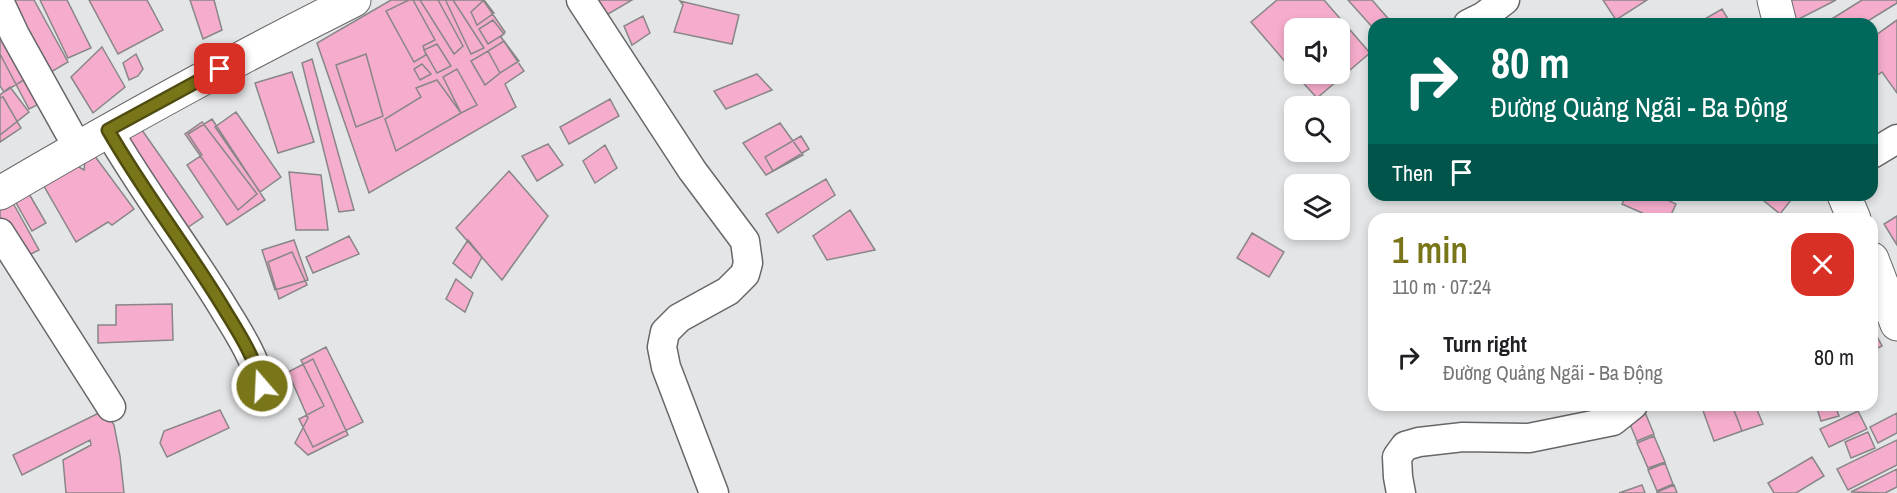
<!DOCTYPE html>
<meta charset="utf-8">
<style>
body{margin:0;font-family:"Archivo Narrow",sans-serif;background:#f6f6f6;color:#202124;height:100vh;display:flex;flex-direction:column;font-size:22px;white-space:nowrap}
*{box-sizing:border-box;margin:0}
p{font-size:20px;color:#757577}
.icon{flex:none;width:33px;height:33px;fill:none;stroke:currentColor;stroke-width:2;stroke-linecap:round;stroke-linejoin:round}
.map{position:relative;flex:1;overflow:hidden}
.panel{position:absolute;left:1368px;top:213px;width:510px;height:198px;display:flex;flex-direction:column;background:#fff;border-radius:18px;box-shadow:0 3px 9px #0003}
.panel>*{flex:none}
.banner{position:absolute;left:1368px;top:18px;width:510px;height:183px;border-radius:18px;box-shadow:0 3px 9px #0003;background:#00695c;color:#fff;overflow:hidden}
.fabs{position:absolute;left:1284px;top:18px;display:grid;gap:12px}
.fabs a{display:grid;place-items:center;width:66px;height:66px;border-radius:12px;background:#fff;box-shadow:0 3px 9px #0003;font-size:30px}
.pin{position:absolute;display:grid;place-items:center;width:51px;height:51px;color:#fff;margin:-26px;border-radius:12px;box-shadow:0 3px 9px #0006}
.me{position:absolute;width:66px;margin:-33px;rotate:341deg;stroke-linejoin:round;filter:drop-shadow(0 0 4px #0008)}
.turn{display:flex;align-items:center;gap:21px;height:126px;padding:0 24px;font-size:27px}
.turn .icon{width:78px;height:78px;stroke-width:2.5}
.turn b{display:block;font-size:42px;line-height:51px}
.then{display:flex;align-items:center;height:57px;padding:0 24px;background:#0003;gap:12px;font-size:22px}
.round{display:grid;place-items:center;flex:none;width:63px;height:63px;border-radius:18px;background:#f6f6f6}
.headline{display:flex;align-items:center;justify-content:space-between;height:102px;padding:0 24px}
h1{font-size:36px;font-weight:600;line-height:45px;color:#797519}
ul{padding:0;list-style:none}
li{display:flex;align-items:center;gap:18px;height:84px;padding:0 24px}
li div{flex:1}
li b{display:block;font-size:22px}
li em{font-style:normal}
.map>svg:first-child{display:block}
.building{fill:#f6adcd;stroke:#888687;stroke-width:1.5}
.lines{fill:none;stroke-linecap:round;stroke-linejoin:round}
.street-casing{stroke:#666768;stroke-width:31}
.secondary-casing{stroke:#666768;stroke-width:35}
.street{stroke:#fff;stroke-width:28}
.secondary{stroke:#fff;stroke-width:33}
.route-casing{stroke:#4f4c10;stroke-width:15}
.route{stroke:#797519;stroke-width:10}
</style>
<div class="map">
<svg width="1897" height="493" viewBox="0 0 1897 493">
<rect width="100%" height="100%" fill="#e4e5e7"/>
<path class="building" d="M15,0h19l34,62 -22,13 -37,-73z
M40,0h27l24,48 -23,10z
M89,0h58l16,30 -45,24z
M190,0h24l8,30 -19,9z
M391,0h92l22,32 -4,5 23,34 -19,13 11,23 -147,86 -52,-150z
M409,0h4l22,40 -12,6 3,9 -12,7 -28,-51z
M420,0h18l25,46 -9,8z
M447,0h6l31,48 -13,6 -25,-53z
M484,0l10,13 -17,12 -6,-13z
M593,0h39l-29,17z
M1277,0h47l46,53 -53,45 -22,-24h45v-46h-46v44l-43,-50z
M1348,0h24l21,24h-19v5z
M1603,0h44l-31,20z
M1784,0h52l-41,21z
M1862,0h35v3l-34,21h-30l-3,-4z
M680,1l59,14 -7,29 -58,-12 9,-27z
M1722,9l9,15h-35z
M0,12l47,88 -18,9 -29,-55z
M643,16l7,17 -18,12 -8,-19z
M493,20l11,14 -16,10 -9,-15z
M1897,20v73l-15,-21 -10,7v-41z
M0,22l27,56 -23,14 -4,-6z
M504,41l15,20 -19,12 -12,-22z
M437,44l14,22 -14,7 -13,-23z
M102,47l23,40 -32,26 -22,-36z
M488,51l12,22 -15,12 -14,-24z
M136,54l7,15 -5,7 -9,4 -6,-17z
M366,54l17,62 -27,11 -20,-62z
M312,59l42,151 -15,2 -37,-149z
M422,64l9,10 -11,6 -6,-11z
M457,69l20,36 -16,8 -18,-36z
M292,72l22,70 -36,11 -23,-70z
M757,74l15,16 -46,19 -12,-18z
M437,80l24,33 -65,38 -11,-32 36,-22 -5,-9z
M10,87l19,25 -29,23v-40z
M3,97l18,31 -21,14v-44z
M610,99l9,17 -50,28 -9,-17z
M236,112l45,65 -21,15 -45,-65z
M212,119l53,81 -38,25 -40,-60 15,-10 -14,-21z
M202,122l55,72 -19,16 -53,-76z
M137,123l66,94 -19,13 -66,-94z
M780,123l23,32 -37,20 -23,-32z
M801,136l8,13 -36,22 -8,-14z
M548,144l15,21 -26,16 -15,-25z
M605,145l12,23 -22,15 -12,-22z
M94,155l40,54 -22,16 -4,-3 -32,20 -35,-61 33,-17 10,6 1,-9z
M509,171l39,45 -46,64 -46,-52z
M289,172l32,3 7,55h-32z
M826,179l9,16 -57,38 -12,-19z
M25,187l21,36 -14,8 -21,-37z
M8,194l31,56 -18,9 -21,-39v-22z
M1626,195h31l19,9 -7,15h-13l-34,-15z
M1766,195h29l-15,19 -17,-14z
M850,210l25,40 -48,10 -14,-24z
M1897,216v29l-13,-21z
M1252,233l32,19 -15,25 -32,-19z
M349,236l10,18 -46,19 -7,-16z
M294,240l14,40 -33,10 -13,-40z
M468,240l14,17 -11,21 -18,-15z
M292,252l15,33 -28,14 -11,-37z
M456,279l17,14 -8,19 -19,-13z
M172,304l1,36 -75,3v-18h18v-20z
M1872,327l10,19 -10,5z
M326,347l37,75 -50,25 -14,-28 25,-13 -23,-46z
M313,359l35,76 -40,20 -13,-12 13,-25 -20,-46z
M1701,405h31l10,26 -28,10z
M1732,405h23l8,19 -21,7z
M1816,405h19l4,11 -18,5z
M105,410l9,15 6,31 4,37h-58l-3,-33 28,-15 -1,-5 -68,35 -9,-20z
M220,410l9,18 -62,29 -7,-14 4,-12z
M1644,410l10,24 -17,7 -10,-24z
M1858,411l9,18 -38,18 -9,-18z
M1897,413v20l-19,10 -8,-16z
M1868,432l7,16 -24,10 -6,-16z
M1654,436l11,26 -17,6 -11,-25z
M1897,440v25l-49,25 -11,-21z
M1812,457l12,19 -28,17h-22l-6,-10z
M1665,463l8,21 -16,7 -9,-21z
M1897,469v18l-12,6 -34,-1z
M1642,485l3,8h-26z
M1674,485l3,8h-20v-1z"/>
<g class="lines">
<defs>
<path id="street" d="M581,0l111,170 53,71 3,22 -3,11 -17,17 -49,27 -14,14 -3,15 4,20 48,126
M0,3l15,32 63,113
M1468,24l16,-8 21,-16
M108,130c36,63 81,120 118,182 15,24 29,47 36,74
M1872,154l25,-15
M0,233l111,174
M1401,493l-3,-16 -1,-20 8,-11 14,-4 44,-5 66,1 84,-17 20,-16"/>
<path id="secondary" d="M1774,0l6,24
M0,193c116,-68 234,-133 354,-193
M1844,195l10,24
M1872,259l25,65"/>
</defs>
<use href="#street" class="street-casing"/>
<use href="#secondary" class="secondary-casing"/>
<use href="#street" class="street"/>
<use href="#secondary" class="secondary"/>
</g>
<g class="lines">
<defs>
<path id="route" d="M220,69l-112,61c36,63 81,120 118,182 15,24 29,47 36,74"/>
</defs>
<use href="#route" class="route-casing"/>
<use href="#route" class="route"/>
</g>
</svg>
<div class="fabs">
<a><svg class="icon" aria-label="sound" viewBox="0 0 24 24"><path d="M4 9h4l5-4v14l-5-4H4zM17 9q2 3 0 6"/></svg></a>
<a><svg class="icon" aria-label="search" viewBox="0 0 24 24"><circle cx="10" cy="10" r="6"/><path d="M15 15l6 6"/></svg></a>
<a><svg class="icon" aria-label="layers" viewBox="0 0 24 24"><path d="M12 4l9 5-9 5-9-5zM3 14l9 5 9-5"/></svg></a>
</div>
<div class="pin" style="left:220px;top:69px;background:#d93025"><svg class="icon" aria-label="arrive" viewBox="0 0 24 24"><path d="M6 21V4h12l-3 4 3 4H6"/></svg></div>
<svg class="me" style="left:262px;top:386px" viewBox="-20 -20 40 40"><circle r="17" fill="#797519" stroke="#fff" stroke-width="3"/><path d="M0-11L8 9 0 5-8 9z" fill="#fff"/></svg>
<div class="banner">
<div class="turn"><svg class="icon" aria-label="right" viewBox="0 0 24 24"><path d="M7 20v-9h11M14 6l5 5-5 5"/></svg><div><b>80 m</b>Đường Quảng Ngãi - Ba Động</div></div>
<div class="then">Then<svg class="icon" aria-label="arrive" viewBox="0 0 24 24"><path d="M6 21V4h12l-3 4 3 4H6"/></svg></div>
</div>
<section class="panel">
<div class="headline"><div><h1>1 min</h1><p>110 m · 07:24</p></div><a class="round" style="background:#d93025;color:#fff"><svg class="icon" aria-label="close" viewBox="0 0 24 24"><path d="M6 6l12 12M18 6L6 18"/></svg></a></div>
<ul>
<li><svg class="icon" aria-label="right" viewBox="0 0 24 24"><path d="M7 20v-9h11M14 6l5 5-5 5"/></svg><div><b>Turn right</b><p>Đường Quảng Ngãi - Ba Động</p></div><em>80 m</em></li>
</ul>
</section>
</div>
